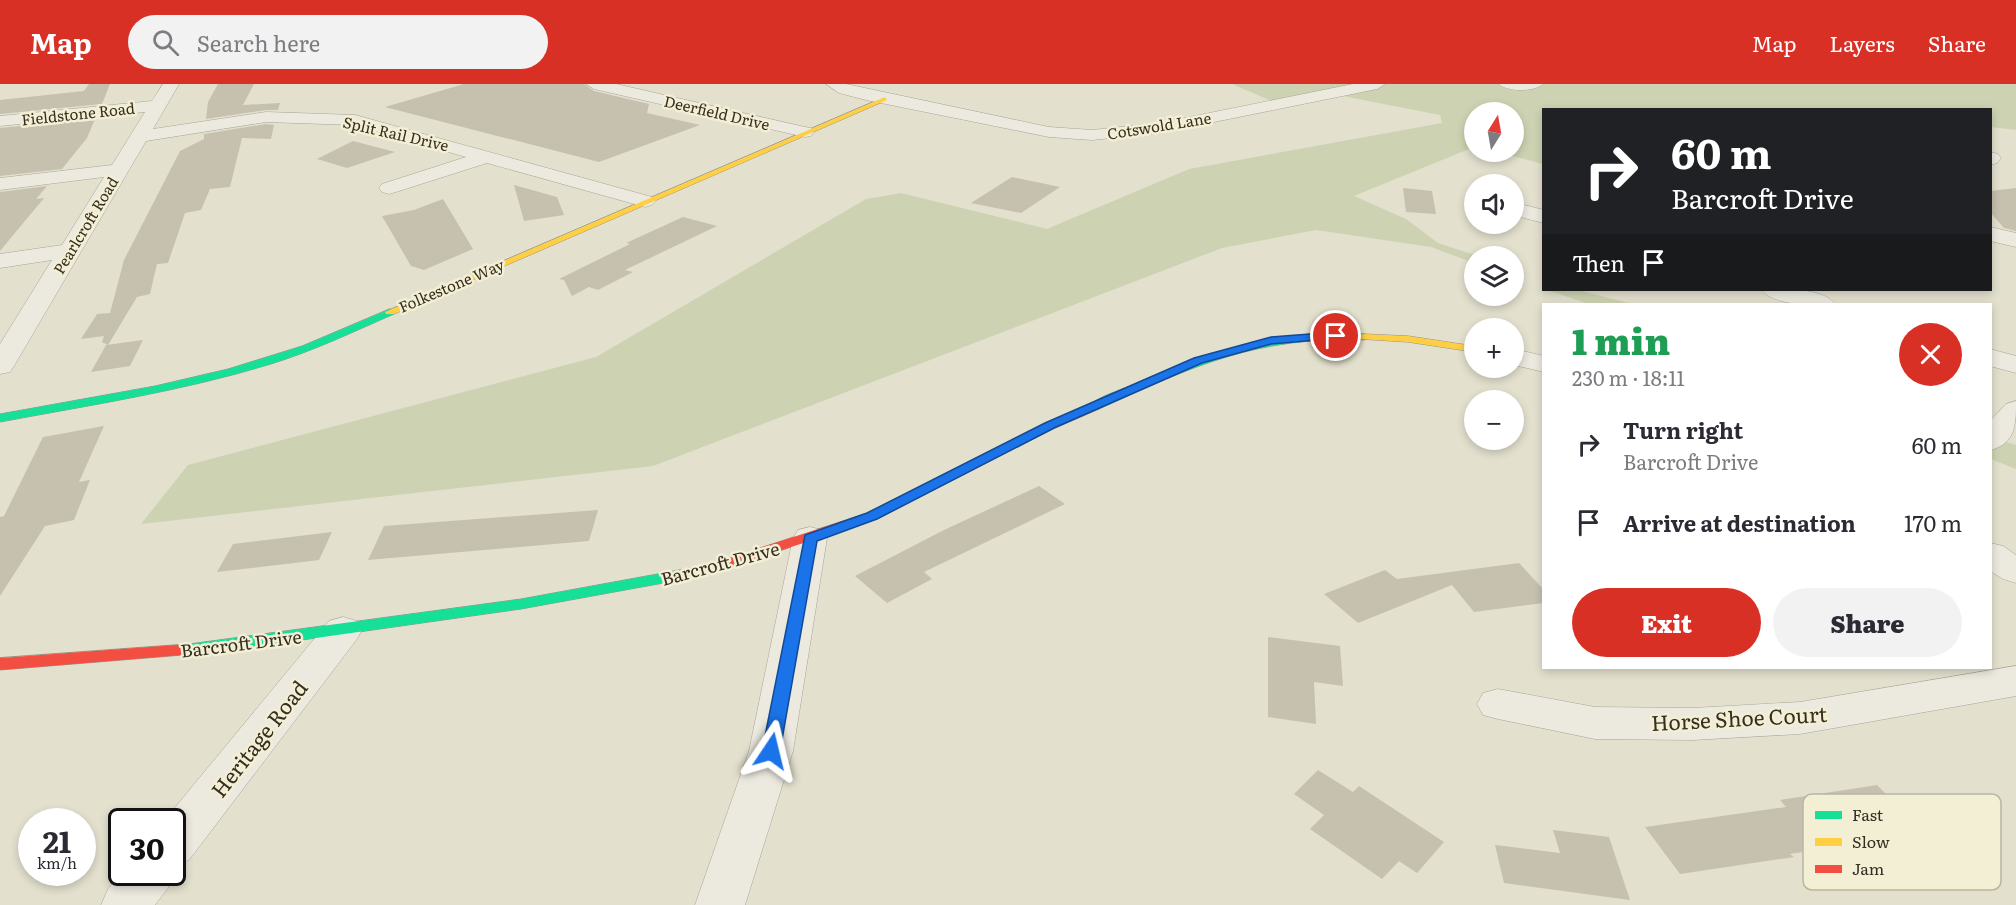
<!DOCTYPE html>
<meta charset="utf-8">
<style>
body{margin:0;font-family:Literata,serif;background:#f2f2f3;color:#2b2b33;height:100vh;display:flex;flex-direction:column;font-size:22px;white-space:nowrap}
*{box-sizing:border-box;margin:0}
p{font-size:20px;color:#7c7c81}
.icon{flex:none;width:33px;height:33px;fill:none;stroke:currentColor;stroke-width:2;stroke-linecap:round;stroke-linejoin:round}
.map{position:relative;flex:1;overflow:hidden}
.side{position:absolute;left:1542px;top:219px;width:450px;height:366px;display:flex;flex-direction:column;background:#fff;border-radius:0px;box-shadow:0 3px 9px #0003}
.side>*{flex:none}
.top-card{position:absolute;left:1542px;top:24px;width:450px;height:183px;border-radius:0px;box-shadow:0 3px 9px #0003;background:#202124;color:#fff;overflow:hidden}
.needle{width:39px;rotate:11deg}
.controls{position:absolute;left:1464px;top:18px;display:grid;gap:12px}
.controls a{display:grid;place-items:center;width:60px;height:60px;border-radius:50%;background:#fff;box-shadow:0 3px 9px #0003;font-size:30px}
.speed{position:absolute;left:18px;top:724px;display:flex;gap:12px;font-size:30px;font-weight:700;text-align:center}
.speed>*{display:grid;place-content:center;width:78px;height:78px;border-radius:50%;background:#fff;box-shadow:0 3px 9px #0003;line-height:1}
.speed small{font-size:15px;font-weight:400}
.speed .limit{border:3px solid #111;border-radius:9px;background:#fff;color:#111}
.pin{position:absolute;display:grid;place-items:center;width:51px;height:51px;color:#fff;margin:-26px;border:3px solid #fff;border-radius:50%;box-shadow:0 2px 6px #0007}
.me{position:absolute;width:66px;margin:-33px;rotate:10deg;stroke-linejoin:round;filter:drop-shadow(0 0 4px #0008)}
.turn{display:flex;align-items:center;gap:21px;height:126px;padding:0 30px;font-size:27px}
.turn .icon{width:78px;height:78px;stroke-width:2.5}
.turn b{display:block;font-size:42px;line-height:51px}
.then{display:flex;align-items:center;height:57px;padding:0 30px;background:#0003;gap:12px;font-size:22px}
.round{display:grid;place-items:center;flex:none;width:63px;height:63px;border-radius:32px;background:#f2f2f3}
.head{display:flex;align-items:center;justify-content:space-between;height:102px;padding:0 30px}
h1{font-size:36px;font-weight:800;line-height:45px;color:#1e9e55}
.action{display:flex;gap:12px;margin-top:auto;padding:12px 30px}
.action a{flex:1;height:69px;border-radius:36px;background:#d93025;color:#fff;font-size:24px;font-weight:800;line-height:69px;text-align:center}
.action a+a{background:#f2f2f3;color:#2b2b33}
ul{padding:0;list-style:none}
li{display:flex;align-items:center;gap:18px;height:78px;padding:0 30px}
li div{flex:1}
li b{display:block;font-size:22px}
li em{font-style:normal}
header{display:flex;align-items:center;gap:36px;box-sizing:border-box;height:84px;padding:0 30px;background:#d93025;color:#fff}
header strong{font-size:28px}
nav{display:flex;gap:33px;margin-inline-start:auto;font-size:21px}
.search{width:420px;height:54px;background:#f2f2f3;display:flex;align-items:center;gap:15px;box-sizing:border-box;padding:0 21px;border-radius:33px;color:#7c7c81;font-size:22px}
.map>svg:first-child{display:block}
.green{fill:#cdd3b2}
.building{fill:#c6c0af}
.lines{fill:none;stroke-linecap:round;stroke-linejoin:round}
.street-casing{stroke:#a8a597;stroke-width:1}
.fast-casing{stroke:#989487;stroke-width:1}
.slow-casing{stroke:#989487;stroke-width:1}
.jam-casing{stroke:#989487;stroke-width:1}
.street{fill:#ece9df;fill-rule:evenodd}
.fast{fill:#16e098;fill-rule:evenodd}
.slow{fill:#ffcf43;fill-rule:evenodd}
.jam{fill:#f24e42;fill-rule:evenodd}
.route{fill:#1a73e8;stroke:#114b97;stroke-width:1.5}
.labels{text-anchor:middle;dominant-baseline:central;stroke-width:5;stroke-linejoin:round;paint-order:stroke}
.far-street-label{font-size:15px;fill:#362e20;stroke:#f3efd5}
.street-label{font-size:18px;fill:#362e20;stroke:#f3efd5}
.near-street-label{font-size:21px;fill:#362e20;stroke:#f3efd5}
.key{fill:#f3efd5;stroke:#bab59f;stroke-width:1.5}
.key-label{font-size:16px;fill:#362e20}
</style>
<header>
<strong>Map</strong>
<div class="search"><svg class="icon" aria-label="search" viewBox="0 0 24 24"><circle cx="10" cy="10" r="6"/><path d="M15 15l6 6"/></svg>Search here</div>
<nav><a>Map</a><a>Layers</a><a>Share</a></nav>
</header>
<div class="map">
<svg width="2016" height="821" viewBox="0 0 2016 821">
<rect width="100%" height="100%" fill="#e3e0ce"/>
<path class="green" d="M1232,0h784v46l-25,-3 -1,-17h-446l-1,54 -46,-12h17v-40h-40v35l-120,49 52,23 32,24 40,13h-4v7l-43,-16 -115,-17 -94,18 -569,218 -512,58 47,-59 408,-108 270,-158 35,-6 146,36 142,-60 253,-46 -2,-8 -118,-23 -48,10z
M1548,206h30l54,14h-44z
M1990,353l26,8v24l-25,-10z"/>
<path class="building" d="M89,0h21l-8,20 -102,10v-14l84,-9z
M218,0h36l-11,21 37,-2 -2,7h-12l-60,9 2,-17z
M464,0h120l10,7 55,13 -2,9 53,12 -101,37 -214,-55z
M95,35l-8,19 -25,31 -62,7v-48z
M266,40l8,1 -3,14 -29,-1 -12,49 -20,2 -9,21 -16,3 -17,50 -11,1 -7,30 -13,3 -29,48 -6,-3 2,-6 -23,3 16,-25 13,-1 14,-53 56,-109 24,-12v-5z
M353,57l42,11 -48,16 -30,-9z
M1012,93l48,10 -39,26 -50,-10z
M514,101l43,12 7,18 -40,6z
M47,102l-11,13 8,-1 -44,53v-59z
M1403,104l29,3 4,23 -30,-2z
M2016,104v43l-12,-3 -14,-16v-21z
M443,115l30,50 -49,21 -13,-4 -29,-50 32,-6z
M683,133l34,9 -92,44 8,2 -35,18 -9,-3 -17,9 -8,-16 -5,-1 71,-35 -4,-1z
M143,256l-13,26 -39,6 15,-27z
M104,342l-25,56 11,-2 -16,40 -29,6 -45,70v-79l4,-1 39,-79z
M1039,402l26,18 -141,68 8,7 -45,24 -32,-27 89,-46z
M598,426l-9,31 -221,19 16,-34z
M332,448l-13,28 -102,12 16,-28z
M1519,479l25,27v13l-70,9 -22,-27 -94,38 -34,-29 61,-24 12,9z
M1268,553l72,9 3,40 -29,-4 2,42 -48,-7z
M1318,686l35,22 6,-6 85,56 -27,31 -18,-12 -17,18 -72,-50 14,-14 -30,-21z
M1877,701l47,48 -134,21 4,3 -114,17 -35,-47 141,-20 -6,-7z
M1553,746l56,7 21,63 -126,-17 -9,-38 65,8z"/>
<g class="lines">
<defs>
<path id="street" d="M163,0h16l-26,45 113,-17 89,3 297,82 4,4 -4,4 -7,2 -158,-44 -91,29 -7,2 -7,-2 -3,-4 3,-4 84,-27 -112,-32 -88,-3 -120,19 -132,225 -4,6 -10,2v-30l52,-84 -52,8v-14l62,-9 42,-68 -104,13v-12l112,-13 33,-53 -145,14v-10l152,-15z
M586,0h30l189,43 6,1 3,4 -3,4 -6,1 -211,-48z
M826,0h20l203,43 43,3 68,-7 193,-39h32l-8,5 -217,44 -68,7 -43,-3 -183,-37 -27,-7z
M1499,0h44c-8,8 -36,8 -44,0z
M1990,68l8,2 3,4 -4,5 -7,2z
M1524,121l20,5v13l-28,-7 -2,-5 2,-5z
M1990,143l26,6v14l-26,-6z
M1762,206c17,-2 62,-2 73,14 -18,2 -62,2 -73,-14z
M1514,265l30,7v16l-30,-7z
M1990,265l26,7v17l-26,-7z
M2016,317c0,23 0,43 -26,49v-29l16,-17z
M810,443l12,3 5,8 -34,213 -48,154h-50l54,-154 44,-213 5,-8z
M1990,459l13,3 13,9v28l-13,-4 -13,-8z
M343,533l14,4 5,9 -5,9 -168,221 -17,6v-44h-9l166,-201z
M2016,582v30l-216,38 -107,6 -98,-1 -97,-20 -15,-4 -6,-11 6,-11 15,-4 97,18 98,1 107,-6z
M172,783l3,6 -7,15 -13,17h-54l7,-16 14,-16h50z"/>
<path id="fast" d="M390,225l5,3 -1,2c-41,18 -81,37 -123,50 -88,27 -180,41 -271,58v-8l155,-28 73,-17 74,-23z
M1322,249l42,1 5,3 -5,3c-106,-4 -171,26 -265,69h-8l-2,-3c10,-10 29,-15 41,-20 62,-28 123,-48 192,-53z
M722,476l5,2 2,3 -2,3 -25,8 -181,33 -332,47 -6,-2 -2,-4 2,-4 6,-2 332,-45 180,-33z"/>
<path id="slow" d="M885,13l2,3 -493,214h-8l-1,-2z
M1364,250l44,2 66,10v6l-66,-10 -48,-3v-4z"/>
<path id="jam" d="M1095,318l4,1 2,3 -2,3 -46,20 -176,90 -150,49h-10l-2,-3 2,-3 150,-49 178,-90z
M189,560l6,2 2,4 -2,4 -195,16v-12z"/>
</defs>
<use href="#street" class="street-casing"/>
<use href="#fast" class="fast-casing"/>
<use href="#slow" class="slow-casing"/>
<use href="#jam" class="jam-casing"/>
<use href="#street" class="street"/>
<use href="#fast" class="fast"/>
<use href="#slow" class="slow"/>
<use href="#jam" class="jam"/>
</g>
<path class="route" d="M1336,248l4,1v5l-69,6 -69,19 -148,65 -177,91 -60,22 -37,210 -2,5 -7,2 -6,-2 -3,-5 43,-216 62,-22 178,-90 149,-65 77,-21z"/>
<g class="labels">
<g class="far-street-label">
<text transform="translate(717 28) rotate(13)">Deerfield Drive</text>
<text transform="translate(78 29) rotate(-6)">Fieldstone Road</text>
<text transform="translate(1159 41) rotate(-9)">Cotswold Lane</text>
<text transform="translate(396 49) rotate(13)">Split Rail Drive</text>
<text transform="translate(85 141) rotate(-59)">Pearlcroft Road</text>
<text transform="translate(451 201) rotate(-23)">Folkestone Way</text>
</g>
<g class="street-label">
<text transform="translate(720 479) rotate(-15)">Barcroft Drive</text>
<text transform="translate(241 559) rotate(-7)">Barcroft Drive</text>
</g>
<g class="near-street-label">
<text transform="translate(1739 633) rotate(-3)">Horse Shoe Court</text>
<text transform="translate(258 654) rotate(-52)">Heritage Road</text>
</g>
</g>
<rect x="1803" y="710" width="198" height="96" rx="9" class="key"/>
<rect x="1815" y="727" width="27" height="8" fill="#16e098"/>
<rect x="1815" y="754" width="27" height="8" fill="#ffcf43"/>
<rect x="1815" y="781" width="27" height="8" fill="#f24e42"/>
<g class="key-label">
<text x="1852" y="737">Fast</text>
<text x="1852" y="764">Slow</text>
<text x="1852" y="791">Jam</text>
</g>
</svg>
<div class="controls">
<a><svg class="needle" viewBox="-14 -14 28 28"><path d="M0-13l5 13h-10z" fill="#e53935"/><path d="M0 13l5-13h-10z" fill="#7c7c81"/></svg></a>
<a><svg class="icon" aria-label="sound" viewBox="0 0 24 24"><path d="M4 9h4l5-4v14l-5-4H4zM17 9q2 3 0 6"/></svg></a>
<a><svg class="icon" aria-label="layers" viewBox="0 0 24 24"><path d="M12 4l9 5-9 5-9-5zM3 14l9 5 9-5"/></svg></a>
<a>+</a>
<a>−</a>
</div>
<div class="speed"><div>21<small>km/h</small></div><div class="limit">30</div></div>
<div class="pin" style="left:1336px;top:252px;background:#d93025"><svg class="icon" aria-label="arrive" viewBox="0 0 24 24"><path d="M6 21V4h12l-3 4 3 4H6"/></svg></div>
<svg class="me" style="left:771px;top:667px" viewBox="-20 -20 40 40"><path d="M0-17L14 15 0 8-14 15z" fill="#1a73e8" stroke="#fff" stroke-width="4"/></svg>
<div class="top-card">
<div class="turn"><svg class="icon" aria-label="right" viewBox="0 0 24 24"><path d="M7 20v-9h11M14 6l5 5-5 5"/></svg><div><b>60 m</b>Barcroft Drive</div></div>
<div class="then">Then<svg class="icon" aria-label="arrive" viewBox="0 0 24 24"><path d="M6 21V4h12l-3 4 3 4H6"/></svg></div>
</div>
<section class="side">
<div class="head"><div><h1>1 min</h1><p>230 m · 18:11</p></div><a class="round" style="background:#d93025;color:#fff"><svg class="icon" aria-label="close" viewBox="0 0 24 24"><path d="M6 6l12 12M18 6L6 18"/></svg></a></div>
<ul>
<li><svg class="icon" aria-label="right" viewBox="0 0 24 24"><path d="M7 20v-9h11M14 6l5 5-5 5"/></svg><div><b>Turn right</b><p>Barcroft Drive</p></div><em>60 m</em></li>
<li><svg class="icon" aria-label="arrive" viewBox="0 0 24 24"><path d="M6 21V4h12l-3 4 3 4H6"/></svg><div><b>Arrive at destination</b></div><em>170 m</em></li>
</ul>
<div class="action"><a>Exit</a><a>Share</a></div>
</section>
</div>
